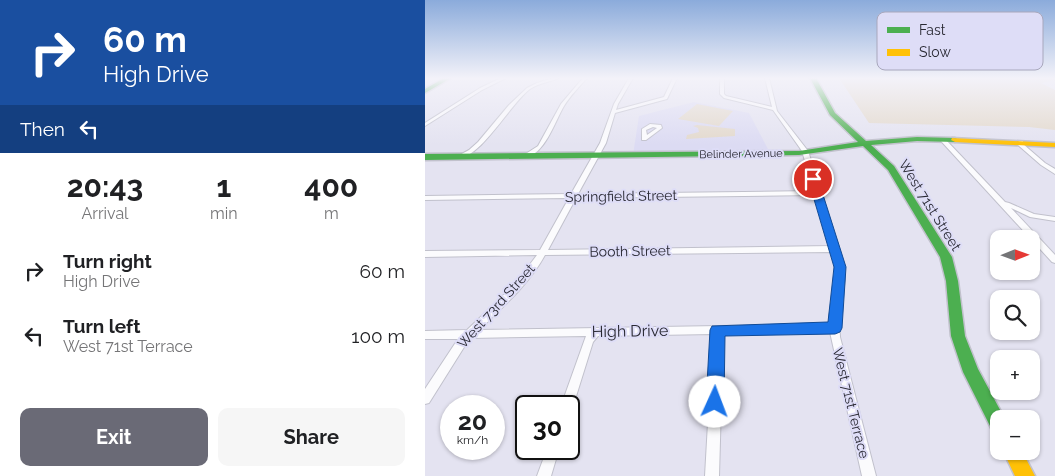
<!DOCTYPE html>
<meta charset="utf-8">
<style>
body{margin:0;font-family:Raleway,sans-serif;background:#f6f6f6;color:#202124;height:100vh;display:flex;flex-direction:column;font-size:19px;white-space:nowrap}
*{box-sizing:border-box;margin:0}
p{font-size:16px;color:#757577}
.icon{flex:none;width:28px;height:28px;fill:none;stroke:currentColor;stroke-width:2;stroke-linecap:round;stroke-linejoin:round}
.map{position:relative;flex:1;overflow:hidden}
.drawer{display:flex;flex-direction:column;background:#fff;width:425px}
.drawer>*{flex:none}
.banner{background:#1a4fa0;color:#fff;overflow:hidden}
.needle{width:32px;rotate:89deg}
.tools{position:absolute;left:565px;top:230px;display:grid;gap:10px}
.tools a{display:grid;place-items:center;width:50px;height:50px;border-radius:10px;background:#fff;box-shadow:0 1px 4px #0004;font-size:25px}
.speed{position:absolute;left:15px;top:395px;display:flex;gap:10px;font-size:25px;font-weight:700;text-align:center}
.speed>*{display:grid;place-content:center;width:65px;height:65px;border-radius:50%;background:#fff;box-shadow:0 1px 4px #0004;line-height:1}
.speed small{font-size:12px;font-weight:400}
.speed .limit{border:2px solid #111;border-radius:8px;background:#fff;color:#111}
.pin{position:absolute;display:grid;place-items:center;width:42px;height:42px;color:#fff;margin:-21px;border:2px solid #fff;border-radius:50%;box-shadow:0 1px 5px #0007}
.me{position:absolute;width:55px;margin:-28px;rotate:2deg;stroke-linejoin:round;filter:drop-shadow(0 0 4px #0008)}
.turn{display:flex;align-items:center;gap:18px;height:105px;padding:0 20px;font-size:22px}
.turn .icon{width:65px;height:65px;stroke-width:2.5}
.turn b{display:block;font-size:35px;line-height:42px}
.then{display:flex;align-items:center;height:48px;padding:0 20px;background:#0003;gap:10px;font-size:19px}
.eta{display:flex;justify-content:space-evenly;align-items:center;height:85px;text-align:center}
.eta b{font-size:30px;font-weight:700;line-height:35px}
.cta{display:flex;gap:10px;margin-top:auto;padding:10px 20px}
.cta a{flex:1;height:58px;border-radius:10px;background:#6a6a76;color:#fff;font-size:20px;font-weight:700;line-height:58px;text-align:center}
.cta a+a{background:#f6f6f6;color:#202124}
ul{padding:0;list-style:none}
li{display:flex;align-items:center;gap:15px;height:65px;padding:0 20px}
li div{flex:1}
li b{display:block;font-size:19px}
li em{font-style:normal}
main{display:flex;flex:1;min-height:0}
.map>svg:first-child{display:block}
.built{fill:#dcdbf3}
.green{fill:#e3d9cc}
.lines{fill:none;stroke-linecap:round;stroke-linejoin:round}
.street-casing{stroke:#c1c1cc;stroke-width:2}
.fast-casing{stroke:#c1c1cc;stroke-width:3}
.slow-casing{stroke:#c1c1cc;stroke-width:3}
.street{fill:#fbfbfd;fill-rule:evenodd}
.fast{fill:#4caf50;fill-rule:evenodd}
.slow{fill:#ffc107;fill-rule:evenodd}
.route{fill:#1a73e8;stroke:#114b97}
.labels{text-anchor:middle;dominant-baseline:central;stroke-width:4;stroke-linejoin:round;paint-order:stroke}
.far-street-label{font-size:11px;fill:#292933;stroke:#deddf7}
.street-label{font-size:14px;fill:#292933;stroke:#deddf7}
.near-street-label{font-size:16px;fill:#292933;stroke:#deddf7}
.key{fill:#deddf7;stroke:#a8a7bc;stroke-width:1}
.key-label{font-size:14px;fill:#292933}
</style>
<main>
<section class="drawer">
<div class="banner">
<div class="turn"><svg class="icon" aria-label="right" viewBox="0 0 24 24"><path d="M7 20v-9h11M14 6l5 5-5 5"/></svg><div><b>60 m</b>High Drive</div></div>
<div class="then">Then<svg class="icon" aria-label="left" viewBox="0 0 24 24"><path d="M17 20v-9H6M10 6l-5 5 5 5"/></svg></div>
</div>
<div class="eta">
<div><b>20:43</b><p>Arrival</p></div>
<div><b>1</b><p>min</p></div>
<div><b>400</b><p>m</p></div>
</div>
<ul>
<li><svg class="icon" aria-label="right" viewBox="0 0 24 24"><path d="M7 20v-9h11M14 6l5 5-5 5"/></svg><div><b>Turn right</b><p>High Drive</p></div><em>60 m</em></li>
<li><svg class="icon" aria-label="left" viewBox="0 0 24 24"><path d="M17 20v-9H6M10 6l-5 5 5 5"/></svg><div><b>Turn left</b><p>West 71st Terrace</p></div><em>100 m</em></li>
</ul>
<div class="cta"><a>Exit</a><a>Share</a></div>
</section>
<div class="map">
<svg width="630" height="476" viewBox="0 0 630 476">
<rect width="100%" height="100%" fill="#e4e3f1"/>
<path class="built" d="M269,102l55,11 21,40 -137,2 6,-39z"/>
<path class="green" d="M414,78h216v2l-14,3 14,7v40l-26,-3 -160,-4z
M272,104l36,7 -14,15 -41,-7z
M272,125l38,4v7l-49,3 1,-4 12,-3 -1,-4 -5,-2z"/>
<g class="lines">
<defs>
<path id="street" d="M76,78h5l-24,12 -57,36v-3l55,-35z
M128,78h6c-9,4 -20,5 -29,11 -20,15 -49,69 -72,69v-2l11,-6 9,-8 31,-37 18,-17 10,-5z
M158,78h4c-8,9 -17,18 -23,28 -9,15 -20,51 -40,51v-2l14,-9 23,-42z
M204,78h4l-15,26 -2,6 48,-13 9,-19h4l-10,21 -52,14 -9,30 -28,51 236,-3 -12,-40 -29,-41 -49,-12 -4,-4v-16h4v16l2,2 46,11 -7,-29h4l8,33 31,40 34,106 3,23 -6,36 1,21 36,139h-14l-32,-144 -107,2 -4,142h-14l8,-142 -115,2 -5,6 -20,64 -2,4 -2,1v-5h-8l25,-70 -115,2 -5,6 -37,59 -4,1v-15l33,-50h-33v-8l42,-1 48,-46 22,-29 -112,2v-6l115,-1 29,-52 -144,2v-4l146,-2 29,-51 14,-39zM390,195l16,51 -283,4 28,-52zM407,252l5,28 -8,36 1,8 -351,6c24,-23 50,-46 66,-75z
M225,124l11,1 1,3 -16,12h-4v-11zM228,127l4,1 -10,7 -1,-5z
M516,139h4l60,63 4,1 25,11 21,3v4l-25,-4 -19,-9 44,47v8l-3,-1 -111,-121z
M594,141h4v3l22,19 10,6v5l-14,-9 -23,-20 -1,-1z
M122,449h12l-8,27h-14z"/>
<path id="fast" d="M19,78h7l-26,15v-4z
M385,78h6l19,35 31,28 51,-4 38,1 4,2 -4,2 -38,-1 -46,4 23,21 58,91 6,24 7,55 13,33 27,50h-6v16l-6,-3 -30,-60 -12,-36 -5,-55 -6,-24 -52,-87 -25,-24 -64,9 -374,5v-6l374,-3 59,-9 -28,-27z"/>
<path id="slow" d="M527,138l103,5v4l-100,-5 -4,-2z
M578,451h19l13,25h-20z"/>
</defs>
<use href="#street" class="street-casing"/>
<use href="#fast" class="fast-casing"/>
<use href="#slow" class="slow-casing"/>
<use href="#street" class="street"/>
<use href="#fast" class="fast"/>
<use href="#slow" class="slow"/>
</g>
<linearGradient id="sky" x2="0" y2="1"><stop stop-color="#8babdb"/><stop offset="0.54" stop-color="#f3f2f9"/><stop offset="1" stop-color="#f3f2f9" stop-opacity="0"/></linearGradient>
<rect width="630" height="145" fill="url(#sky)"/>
<path class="route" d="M388,176l5,3 28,88 -4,61 -2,4 -5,2 -110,2 -1,66 -3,6 -6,2 -6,-2 -3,-6 4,-72 2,-4 116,-4 6,-55 -26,-88z"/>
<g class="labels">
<g class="far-street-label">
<text transform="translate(316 154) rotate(-1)">Belinder Avenue</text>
</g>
<g class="street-label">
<text transform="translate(196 196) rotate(-1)">Springfield Street</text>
<text transform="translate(505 205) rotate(58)">West 71st Street</text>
<text transform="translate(205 251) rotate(-1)">Booth Street</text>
<text transform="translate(71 306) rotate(-48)">West 73rd Street</text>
<text transform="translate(426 403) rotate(76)">West 71st Terrace</text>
</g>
<g class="near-street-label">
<text transform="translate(205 331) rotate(-1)">High Drive</text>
</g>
</g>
<rect x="452" y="12" width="166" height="58" rx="8" class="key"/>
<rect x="462" y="27" width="23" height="6" fill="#4caf50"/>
<rect x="462" y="49" width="23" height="7" fill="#ffc107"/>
<g class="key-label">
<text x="494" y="35">Fast</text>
<text x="494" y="57">Slow</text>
</g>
</svg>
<div class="tools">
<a><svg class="needle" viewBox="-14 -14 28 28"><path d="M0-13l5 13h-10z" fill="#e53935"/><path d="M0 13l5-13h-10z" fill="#757577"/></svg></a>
<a><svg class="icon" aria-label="search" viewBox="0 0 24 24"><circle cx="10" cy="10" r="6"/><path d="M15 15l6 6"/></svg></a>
<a>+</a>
<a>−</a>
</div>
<div class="speed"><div>20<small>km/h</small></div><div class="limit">30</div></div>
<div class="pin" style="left:388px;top:179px;background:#d93025"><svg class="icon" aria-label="arrive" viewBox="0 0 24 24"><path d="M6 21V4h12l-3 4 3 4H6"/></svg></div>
<svg class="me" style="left:290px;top:402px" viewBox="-20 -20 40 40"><circle r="19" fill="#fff"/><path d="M0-13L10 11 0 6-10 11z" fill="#1a73e8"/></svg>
</div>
</main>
